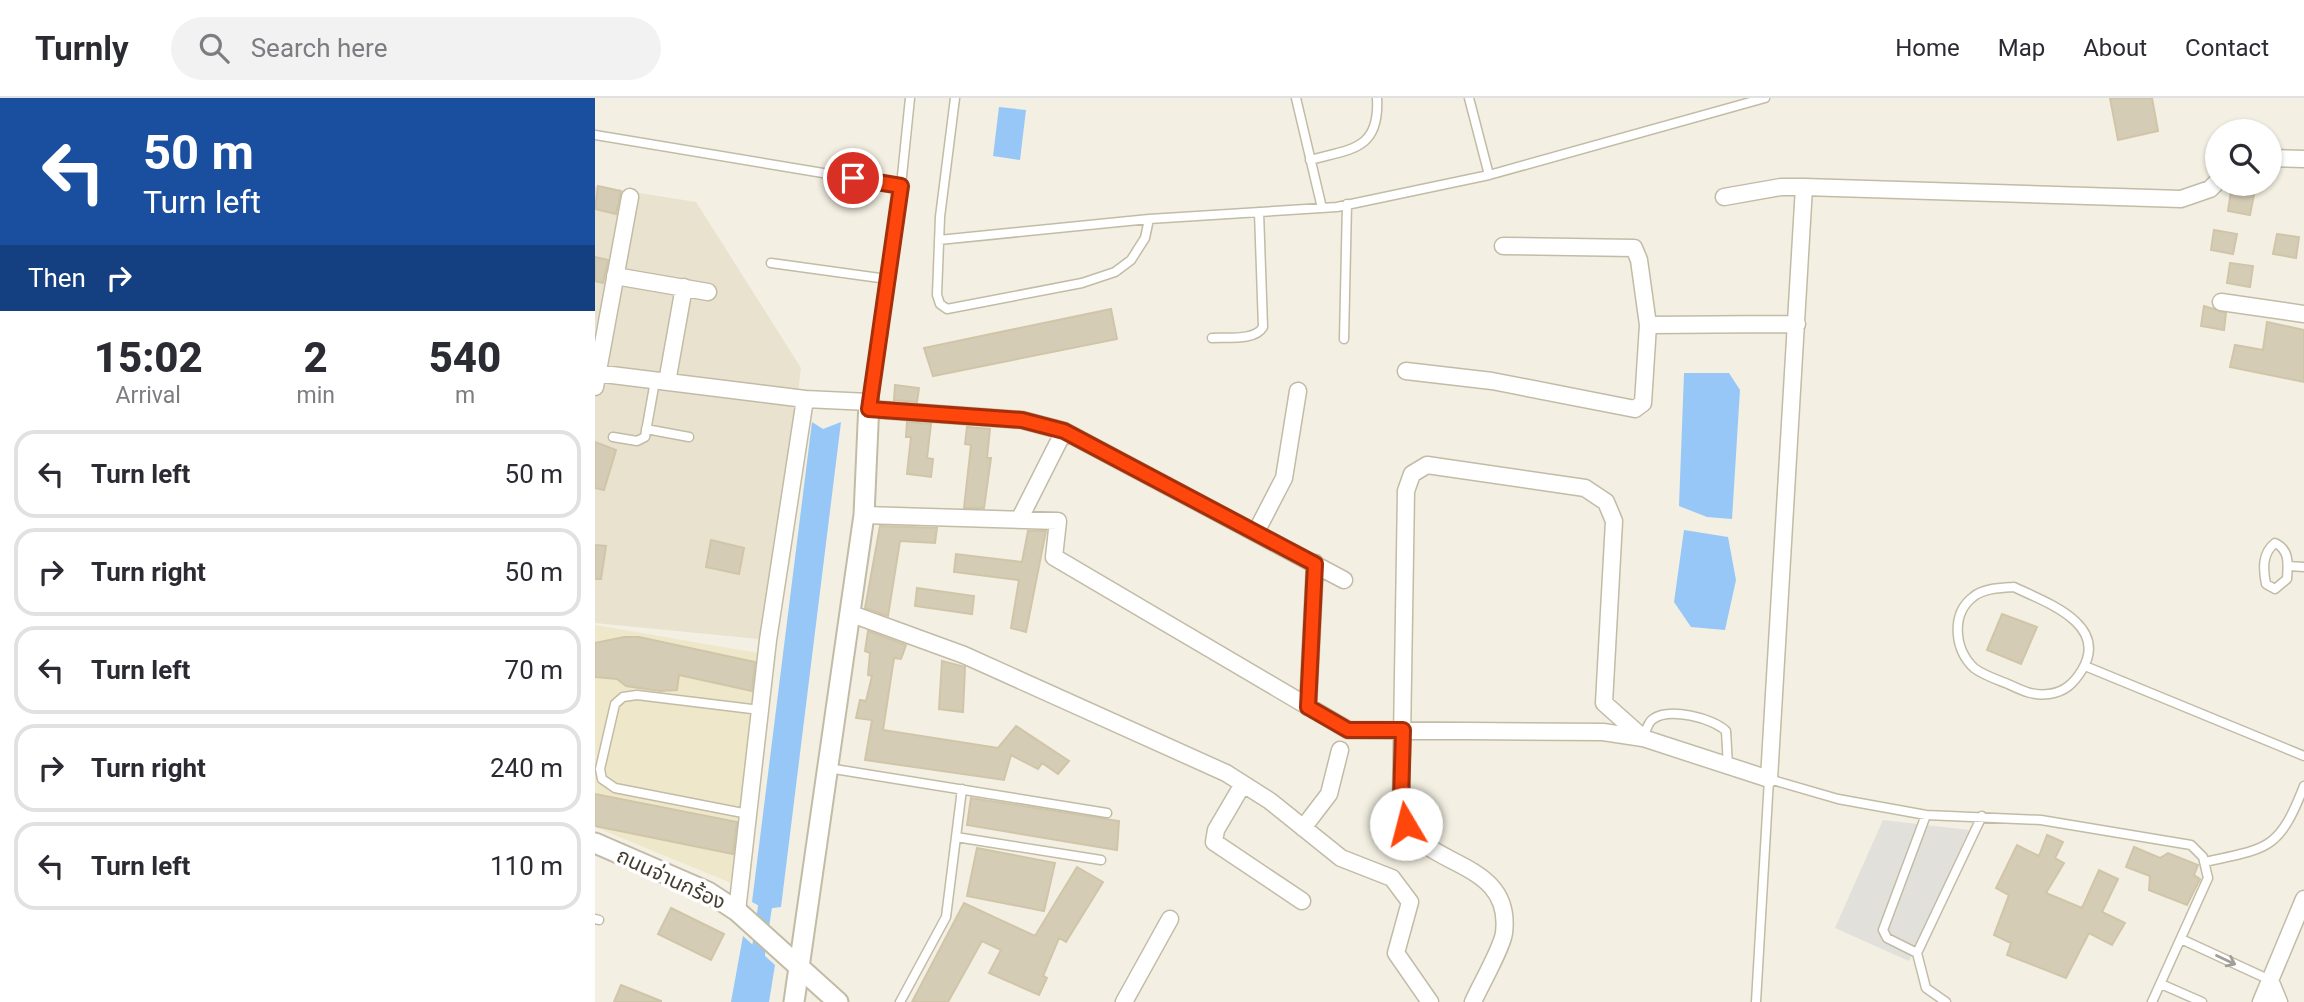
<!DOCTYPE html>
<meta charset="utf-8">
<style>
body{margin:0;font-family:Roboto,"Noto Sans Thai",sans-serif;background:#f2f2f3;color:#2b2b33;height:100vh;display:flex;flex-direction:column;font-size:26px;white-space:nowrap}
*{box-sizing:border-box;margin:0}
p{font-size:23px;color:#7c7c81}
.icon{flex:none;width:38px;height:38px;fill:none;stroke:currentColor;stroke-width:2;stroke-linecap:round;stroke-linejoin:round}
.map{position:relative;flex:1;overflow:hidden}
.panel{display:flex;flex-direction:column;background:#fff;width:595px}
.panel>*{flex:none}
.top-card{background:#1a4fa0;color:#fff;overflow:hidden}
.fabs{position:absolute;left:1610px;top:21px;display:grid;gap:14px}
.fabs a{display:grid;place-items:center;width:77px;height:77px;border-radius:50%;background:#fff;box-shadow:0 2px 5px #0004;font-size:35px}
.pin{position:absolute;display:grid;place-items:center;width:60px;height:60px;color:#fff;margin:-30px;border:4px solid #fff;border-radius:50%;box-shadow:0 2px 7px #0007}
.me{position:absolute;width:77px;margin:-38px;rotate:352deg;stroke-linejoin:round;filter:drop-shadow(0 0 5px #0008)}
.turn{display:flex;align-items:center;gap:24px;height:147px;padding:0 28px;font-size:32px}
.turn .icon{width:91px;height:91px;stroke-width:2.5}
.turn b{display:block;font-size:49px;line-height:60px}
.then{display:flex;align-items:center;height:66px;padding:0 28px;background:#0003;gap:14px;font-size:26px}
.eta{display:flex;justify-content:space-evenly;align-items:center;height:119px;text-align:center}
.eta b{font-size:42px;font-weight:800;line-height:49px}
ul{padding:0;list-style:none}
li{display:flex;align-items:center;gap:21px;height:88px;margin:0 14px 10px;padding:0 14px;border:4px solid #e1e1e2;border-radius:21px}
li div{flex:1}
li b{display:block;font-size:26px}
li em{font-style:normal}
header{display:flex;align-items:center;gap:42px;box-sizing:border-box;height:98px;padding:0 35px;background:#fff;border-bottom:2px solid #e1e1e2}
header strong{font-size:33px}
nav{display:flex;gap:38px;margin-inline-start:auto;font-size:24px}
.search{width:490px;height:63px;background:#f2f2f3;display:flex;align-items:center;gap:18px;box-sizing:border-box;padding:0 24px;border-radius:38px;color:#7c7c81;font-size:26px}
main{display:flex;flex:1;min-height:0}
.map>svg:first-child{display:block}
.residential{fill:#e8e2cf}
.education{fill:#eee7ca}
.parking{fill:#e2e0db}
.water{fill:#96c7f7}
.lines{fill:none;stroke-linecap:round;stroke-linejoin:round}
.canal{stroke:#96c7f7;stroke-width:14}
.building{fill:#d5ccb6;stroke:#d1c5a8;stroke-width:2}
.service-casing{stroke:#c2bba6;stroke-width:11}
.minor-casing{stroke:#c2bba6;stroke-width:19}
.tertiary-casing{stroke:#c2bba6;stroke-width:23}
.service{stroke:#fff;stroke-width:8}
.minor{stroke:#fff;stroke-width:16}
.tertiary{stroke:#fff;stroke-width:19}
.oneway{stroke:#a29f98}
.route-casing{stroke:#a62e08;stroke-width:18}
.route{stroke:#ff470d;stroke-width:12}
.labels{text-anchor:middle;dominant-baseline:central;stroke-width:7;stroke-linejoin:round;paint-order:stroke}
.street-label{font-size:21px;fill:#453f32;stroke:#fff}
</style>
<header>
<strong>Turnly</strong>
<div class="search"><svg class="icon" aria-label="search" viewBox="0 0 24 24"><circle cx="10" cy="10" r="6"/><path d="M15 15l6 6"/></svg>Search here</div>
<nav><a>Home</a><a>Map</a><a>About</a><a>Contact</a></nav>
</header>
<main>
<section class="panel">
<div class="top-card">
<div class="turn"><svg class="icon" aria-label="left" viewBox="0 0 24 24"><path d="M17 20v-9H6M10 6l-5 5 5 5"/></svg><div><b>50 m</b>Turn left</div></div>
<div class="then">Then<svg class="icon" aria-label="right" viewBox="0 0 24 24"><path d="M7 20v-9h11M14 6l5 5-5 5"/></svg></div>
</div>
<div class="eta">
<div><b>15:02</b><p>Arrival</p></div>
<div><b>2</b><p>min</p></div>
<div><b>540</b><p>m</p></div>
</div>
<ul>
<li><svg class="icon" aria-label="left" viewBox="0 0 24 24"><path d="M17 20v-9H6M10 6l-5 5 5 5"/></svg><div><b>Turn left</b></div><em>50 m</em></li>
<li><svg class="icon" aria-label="right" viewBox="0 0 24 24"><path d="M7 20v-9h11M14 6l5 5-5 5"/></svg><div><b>Turn right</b></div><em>50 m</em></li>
<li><svg class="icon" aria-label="left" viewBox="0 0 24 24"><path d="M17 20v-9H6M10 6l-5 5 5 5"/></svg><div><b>Turn left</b></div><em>70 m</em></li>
<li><svg class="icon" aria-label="right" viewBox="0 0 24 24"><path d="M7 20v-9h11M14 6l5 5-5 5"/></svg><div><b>Turn right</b></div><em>240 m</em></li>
<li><svg class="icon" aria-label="left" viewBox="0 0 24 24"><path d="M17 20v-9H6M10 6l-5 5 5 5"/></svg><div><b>Turn left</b></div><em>110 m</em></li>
</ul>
</section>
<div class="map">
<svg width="1709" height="904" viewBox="0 0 1709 904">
<rect width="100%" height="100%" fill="#f3efe2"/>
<path class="residential" d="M0,88l101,16 105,166 -33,272 -173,-17z"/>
<path class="education" d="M0,527l163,28 -27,230 -136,-56z"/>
<path class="parking" d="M1288,722l86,10 -60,131 -74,-33z"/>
<path class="water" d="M404,9l27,3 -6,50 -27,-4z
M1089,275h45l11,17 -8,129 -25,-2 -28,-11z
M217,324l11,7 18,-7 -60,485 -16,2 -13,-7z
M1089,432l44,7 8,43 -11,50 -34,-3 -17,-25z
M148,838l32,29 -6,37h-38z"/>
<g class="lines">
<path class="canal" d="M156,904l16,-109"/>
</g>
<path class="building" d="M1515,0h42l6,33 -40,9z
M3,88l23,5 -5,23 -21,-5z
M1636,93l23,3 -4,21 -22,-4z
M1619,132l23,4 -4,20 -22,-4z
M1682,136l22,3 -3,21 -23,-4z
M0,159l13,3 -5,23 -8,-2z
M1635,165l23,3 -3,21 -23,-4z
M1609,208l22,7 -2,17 -23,-4z
M516,211l6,30 -184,37 -9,-28z
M1672,224l37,8v52l-74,-15 5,-22 28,5z
M300,287l24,3 -2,14 -23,-2z
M312,324l24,2 -4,34 6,1 -2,18 -24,-3 4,-37h-5z
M372,329l23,2 -3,29h4l-7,50h-20l7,-63 -6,-1z
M0,344l21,8 -12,40 -9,-2z
M285,428l57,2 -2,15 -35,-2 -12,75 -23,-8z
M433,433h18l-20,101 -15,-4 8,-48 -65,-8 2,-18 66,8z
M116,442l33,8 -5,26 -33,-7z
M0,447l11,1 -5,33h-6z
M322,490l57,8 -2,18 -57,-8z
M1407,516l35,13 -16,37 -34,-14z
M273,533l38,14 -5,14 -7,-1 -11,72 115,18 18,-22 53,35 -11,13 -16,-11 -4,6 -27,-14 -7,25 -139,-20 7,-40 -16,-2 4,-18 6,1 6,-25 -4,-1 2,-22 -5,-2z
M29,539h15l116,25 -3,29 -73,-16 -2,15 -17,1 -34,-5 -9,-7 -22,-2v-34z
M347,563l23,6 -2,45 -24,-3z
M0,696l142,28 -4,32 -138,-28z
M376,700l148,23 -2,29 -150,-25z
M1452,737l16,7 -8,16 9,5 -18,30 36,15 17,-38 19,9 -16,33 23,11 -13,22 -23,-12 -23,45 -59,-23 4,-12 -17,-8 15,-40 -13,-7 21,-43 22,11z
M1539,749l26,11 8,-5 30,12 -4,10 6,4 -13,26 -38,-15 1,-14 -24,-9z
M382,750l78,15 -11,48 -77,-15z
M482,769l26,15 -37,60 -7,-4 -16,38 4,2 -8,17 -50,-22 12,-23 -19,-9 -34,61h-36l52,-99 71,33z
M76,810l53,26 -13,26 -53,-26z
M26,887l40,16v1h-47z"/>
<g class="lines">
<defs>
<path id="service" d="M360,0l-15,119 -3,78 3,9 7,5 135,-26 33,-11 16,-12 14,-22 4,-19
M701,0l26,110
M0,37l306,51
M715,62c41,-11 70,-10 67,-62
M894,77l276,-77
M344,142l210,-21 188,-12 152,-32 -20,-77
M176,165l116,16
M617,240c15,-1 43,3 51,-11l-4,-115
M749,241l3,-135
M274,304l32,-216 9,-88
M51,331l43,8
M18,339l24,4 8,-4 10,-56
M1680,445c15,7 13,21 12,36l-12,10 -9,-5c-3,-15 -4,-31 9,-41z
M1693,468l16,1
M1419,489c31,15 96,37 68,83 -8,13 -17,22 -33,24 -16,2 -26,-3 -41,-10 -10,-4 -25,-9 -34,-16 -20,-19 -23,-54 -1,-71 11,-9 28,-9 41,-10z
M1490,568l219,90
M1048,640c3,-7 5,-16 10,-19 16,-12 60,-1 73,12l2,35
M233,670l279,45
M153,716l-133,-26 -13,-9 -2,-10 15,-65 8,-7 14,-2 123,15
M361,739l145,23
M1610,764c64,-14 74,-12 99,-76
M0,821l4,1
M1586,841l89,41
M1322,855l-30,-15 -4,-8 43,-115
M1566,886l41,18
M305,904l46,-85 16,-128
M1161,904l13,-223 69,20 88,16 115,5 150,25 12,12 5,21 -56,124
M1351,904l-20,-14 -9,-35 65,-137"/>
<path id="minor" d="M1675,60l34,1
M1129,99l57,-10h23
M908,148l131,2 5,12 9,65
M20,178l93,16
M1626,204l83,12
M811,273l86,10 143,28 8,-6 5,-78 149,-1
M0,275l210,26 64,3
M72,284l17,-95
M0,289l35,-190
M274,311l153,11 42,11 280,149
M269,417l194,6 -4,36 294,173 255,2 40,6 126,41 35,-592 377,12 29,-10 7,-7
M424,422l45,-89
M661,434l28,-54 14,-87
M254,515l115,42 262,118 44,28 71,57 51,20 18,24 -14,51 34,49
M713,609l7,-144
M648,686l-27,46 -2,12 88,59
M708,730l26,-34 11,-44
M142,813l31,-271 37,-241
M1675,882l9,22
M529,904l46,-83
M878,904c7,-16 29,-54 31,-69 9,-73 -79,-65 -98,-111 -3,-6 -4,-14 -5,-21l5,-310 6,-17 15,-9 158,23 21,14 8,19 -10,182 37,33
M1666,904l43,-103"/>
<path id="tertiary" d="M0,745l113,49 29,19 101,91
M199,904l70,-487 5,-113"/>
</defs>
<use href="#service" class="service-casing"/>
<use href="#minor" class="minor-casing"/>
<use href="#tertiary" class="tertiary-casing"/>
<use href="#service" class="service"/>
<use href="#minor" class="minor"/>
<use href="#tertiary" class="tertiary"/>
</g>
<defs><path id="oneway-shaft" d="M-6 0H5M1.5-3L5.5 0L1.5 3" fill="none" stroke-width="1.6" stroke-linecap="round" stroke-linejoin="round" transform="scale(1.75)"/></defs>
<use class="oneway" href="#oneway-shaft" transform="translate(1631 862) rotate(25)"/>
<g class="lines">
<defs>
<path id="route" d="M258,80l48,8 -32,223 153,11 42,11 251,133 -7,143 40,23h55l-2,71 5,23"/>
</defs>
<use href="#route" class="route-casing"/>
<use href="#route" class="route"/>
</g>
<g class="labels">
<g class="street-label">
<text transform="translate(76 781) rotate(25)">ถนนจ่านกร้อง</text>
</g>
</g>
</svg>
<div class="fabs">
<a><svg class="icon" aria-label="search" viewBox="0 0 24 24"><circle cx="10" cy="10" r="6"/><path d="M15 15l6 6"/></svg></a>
</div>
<div class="pin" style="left:258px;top:80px;background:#d93025"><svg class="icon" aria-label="arrive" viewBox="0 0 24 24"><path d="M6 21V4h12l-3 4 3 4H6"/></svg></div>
<svg class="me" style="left:811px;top:726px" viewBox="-20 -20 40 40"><circle r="19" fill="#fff"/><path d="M0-13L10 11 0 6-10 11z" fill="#ff470d"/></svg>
</div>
</main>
